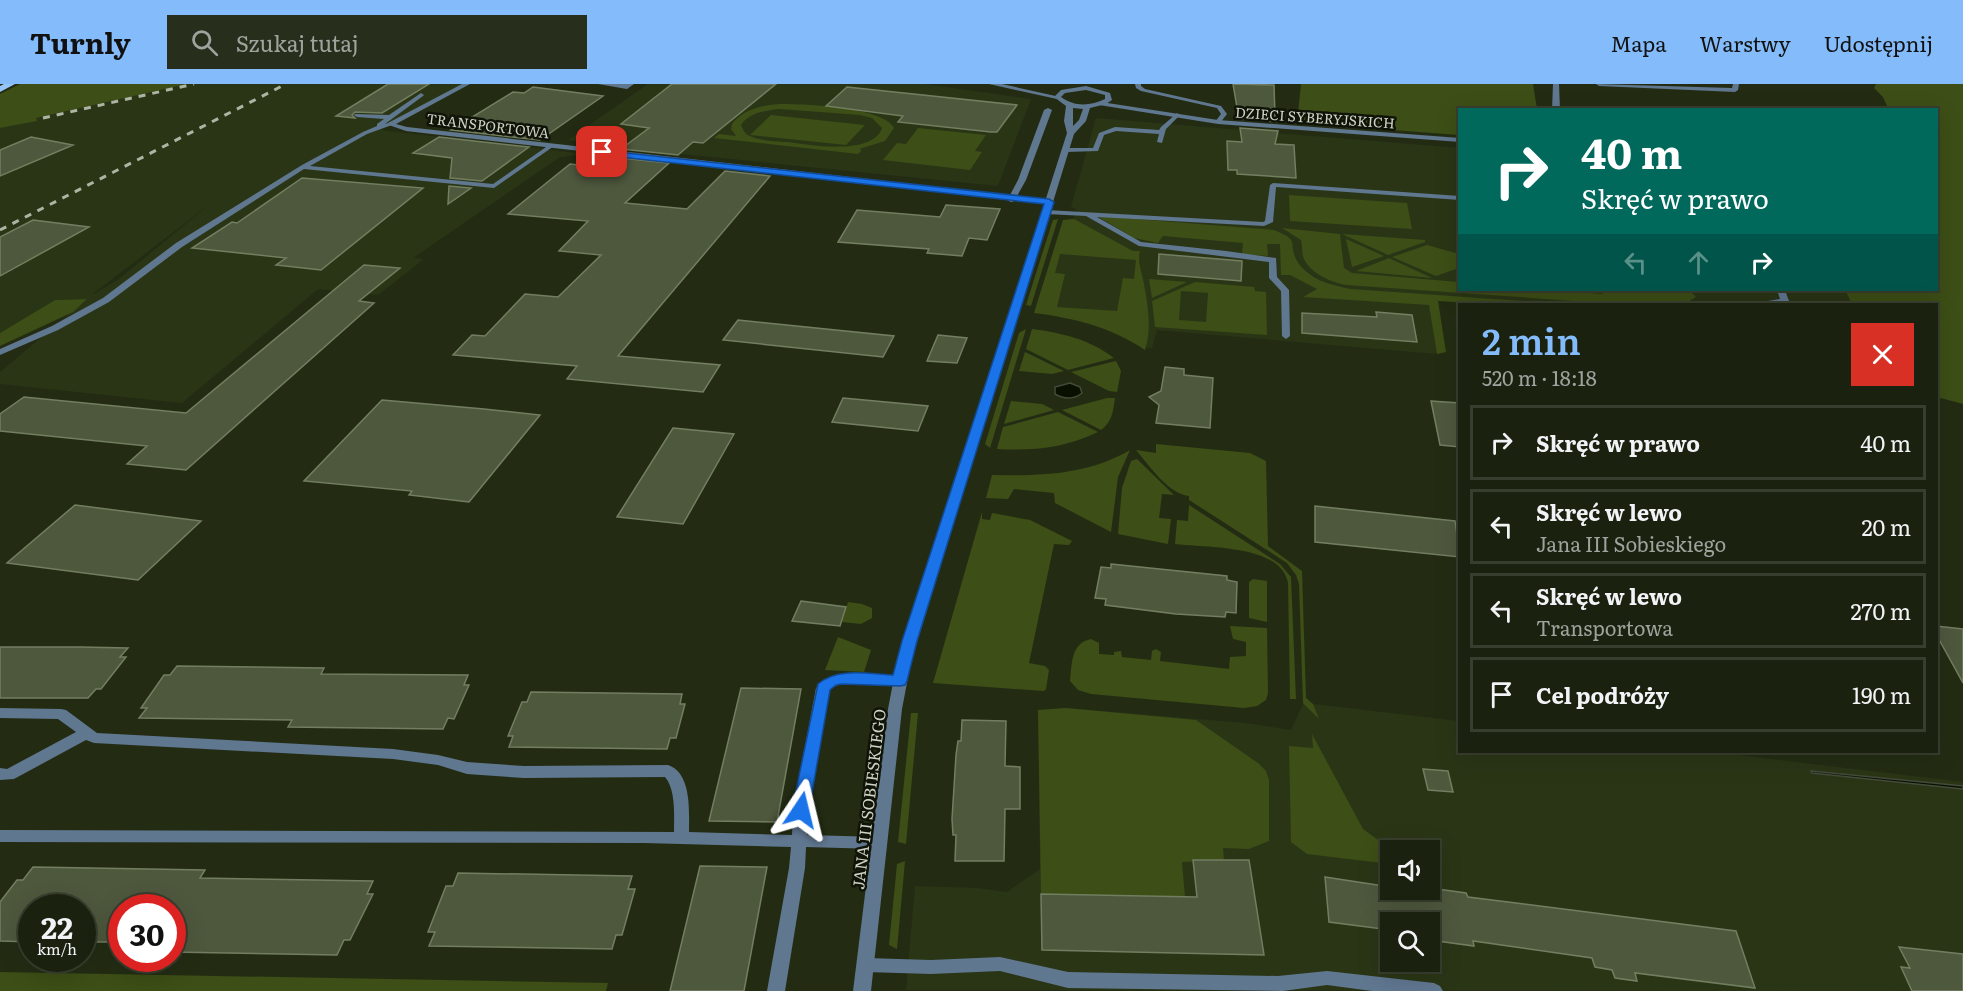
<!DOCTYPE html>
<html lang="pl">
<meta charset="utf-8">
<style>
body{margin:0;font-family:Literata,serif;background:#272e1c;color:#f1f3f6;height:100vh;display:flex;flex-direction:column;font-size:22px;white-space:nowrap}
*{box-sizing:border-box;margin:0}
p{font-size:20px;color:#9fa39e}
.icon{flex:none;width:33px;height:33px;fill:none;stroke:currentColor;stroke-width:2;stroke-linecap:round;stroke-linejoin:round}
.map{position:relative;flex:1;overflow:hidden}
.side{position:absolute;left:1458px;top:219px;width:480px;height:450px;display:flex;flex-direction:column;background:#1a210e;border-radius:0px;box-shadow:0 6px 24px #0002,0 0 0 2px #383e2e}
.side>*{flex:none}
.hud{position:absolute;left:1458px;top:24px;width:480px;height:183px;border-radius:0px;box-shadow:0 6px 24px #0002,0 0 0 2px #383e2e;background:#00695c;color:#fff;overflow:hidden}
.buttons{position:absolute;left:1380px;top:756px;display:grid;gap:12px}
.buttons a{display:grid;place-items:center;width:60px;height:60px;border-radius:0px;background:#1a210e;box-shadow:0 6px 24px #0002,0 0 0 2px #383e2e;font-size:30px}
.speed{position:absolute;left:18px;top:810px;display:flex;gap:12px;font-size:30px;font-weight:700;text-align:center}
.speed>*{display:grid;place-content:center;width:78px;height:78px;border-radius:50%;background:#1a210e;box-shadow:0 6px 24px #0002,0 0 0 2px #383e2e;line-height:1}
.speed small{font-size:15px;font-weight:400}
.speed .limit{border:9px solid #d22;background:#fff;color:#111}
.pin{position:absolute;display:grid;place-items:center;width:51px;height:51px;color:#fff;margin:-26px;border-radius:12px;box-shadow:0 3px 9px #0006}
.me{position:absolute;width:66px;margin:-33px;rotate:10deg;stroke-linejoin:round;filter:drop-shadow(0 0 4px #0008)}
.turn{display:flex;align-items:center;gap:21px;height:126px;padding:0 24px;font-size:27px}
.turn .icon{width:78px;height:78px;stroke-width:2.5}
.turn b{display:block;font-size:42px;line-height:51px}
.lanes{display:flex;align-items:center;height:57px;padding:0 24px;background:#0003;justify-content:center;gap:30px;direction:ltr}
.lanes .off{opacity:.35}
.round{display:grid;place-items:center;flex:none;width:63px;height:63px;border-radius:0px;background:#272e1c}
.overview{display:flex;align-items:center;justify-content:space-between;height:102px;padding:0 24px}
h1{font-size:36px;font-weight:600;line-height:45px;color:#84bcfb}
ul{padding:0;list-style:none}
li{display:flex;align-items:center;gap:18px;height:75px;margin:0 12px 9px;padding:0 12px;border:3px solid #383e2e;border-radius:0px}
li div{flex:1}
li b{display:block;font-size:22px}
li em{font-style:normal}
header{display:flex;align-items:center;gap:36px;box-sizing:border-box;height:84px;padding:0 30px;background:#84bcfb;color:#111}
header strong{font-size:28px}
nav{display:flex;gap:33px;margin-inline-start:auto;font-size:21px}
.search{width:420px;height:54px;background:#272e1c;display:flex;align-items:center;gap:15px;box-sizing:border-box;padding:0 21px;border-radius:0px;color:#9fa39e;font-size:22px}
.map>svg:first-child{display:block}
.built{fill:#2a3516;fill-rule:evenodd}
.green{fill:#3d4e16;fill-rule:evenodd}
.water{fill:#091000;stroke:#444b3b;stroke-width:1.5}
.building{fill:#4e583d;stroke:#737e61;stroke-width:1.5}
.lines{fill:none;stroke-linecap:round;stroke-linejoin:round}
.service{fill:#607790;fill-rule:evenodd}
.minor{fill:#607790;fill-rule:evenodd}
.tertiary{fill:#607790;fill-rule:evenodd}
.primary{fill:#97c5fb;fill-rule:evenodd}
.rail{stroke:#adb4a3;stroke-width:3;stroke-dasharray:7 7;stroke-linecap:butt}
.route{fill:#1a73e8;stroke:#114b97;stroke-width:1.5}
.labels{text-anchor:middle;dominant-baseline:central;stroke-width:5;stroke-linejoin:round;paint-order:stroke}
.far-street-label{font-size:14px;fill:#ced4c5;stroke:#0f1308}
.street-label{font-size:16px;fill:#ced4c5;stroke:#0f1308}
</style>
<header>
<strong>Turnly</strong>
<div class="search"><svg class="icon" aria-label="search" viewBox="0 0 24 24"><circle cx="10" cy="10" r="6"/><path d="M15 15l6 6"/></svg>Szukaj tutaj</div>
<nav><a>Mapa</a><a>Warstwy</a><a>Udostępnij</a></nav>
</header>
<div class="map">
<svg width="1963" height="907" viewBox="0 0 1963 907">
<rect width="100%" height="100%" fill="#232c13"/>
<path class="built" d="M187,0h275l-67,36 -14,10 204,24 -25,3 -147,101 11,1 -46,36 -60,-6 -136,114 -182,-19v-12l87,-73 -32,1 -55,33v-205l36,-7v-3zM210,120l-91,75 -25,15v-1z
M648,0h276l107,15 -33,87 -307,-31 -123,-15z
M1096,34l363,30 1,142h384l8,14h-359l-55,-3 8,51 -9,2 -280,-24 -5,18h-4l-24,-14 -25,-11 -59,-11 26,-92 8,-2 3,-8 -6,-3z
M1306,614l7,6 146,17 1,31h253l250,30v209l-1057,-1 9,-104 62,2 30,4 33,-23 -2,-159 28,-2 179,15 46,7zM1390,766h40v40h-40zM1390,838h40v40h-40z"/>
<path class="green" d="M20,0h167l-151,34 1,3 -37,7v-34z
M1301,0h232l4,25 -77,1 -1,25 -162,-12z
M1876,0h87v320l-26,-7 -1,-93h-84l-7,-14h91v-180l-73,-1 24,-3 -4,-9 -9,-9z
M781,20c23,0 103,3 113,24l-9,13 -26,8 3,1 -4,4 -144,-16 5,-4 17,2 -5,-7 1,-5c11,-15 31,-19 49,-20zM779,25l81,6 12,3 10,10c-9,28 -73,17 -95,14 -12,-1 -27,-1 -37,-6 -5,-2 -7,-6 -9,-11 9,-13 24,-14 38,-16z
M771,31l94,10 -19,20 -96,-10z
M918,44l68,7 -11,16 7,1 -12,18 -87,-10 14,-17 9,1z
M1289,111l118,8 5,26 -122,-8z
M1097,132l177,14c28,11 13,13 23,31 12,19 34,24 54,28l216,15h-74l-55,-3 8,51 -9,2 -8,-49 -126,-8 14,-8 -27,-14h-9l-1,-31h-13l1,12 -26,-2 1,-11 -80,-7 -5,7 -24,-5z
M1058,135l-27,87 -5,-1 25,-79 2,-6z
M1074,135l59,32h7c-3,12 2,21 4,33 4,21 8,45 1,66 -34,-23 -71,-32 -111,-37l29,-93zM1060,170l76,6 -2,19 -11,-1 -6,33 -60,-4 8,-33 -10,-1z
M1282,144l58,6 4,34 8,5 107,9 1,8h84l59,4 -1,-4h87l7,7 -12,7h-67l-271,-19c-15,-3 -35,-11 -42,-26 -3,-6 -1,-13 -3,-19z
M1342,150l83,6v2l-37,13z
M1346,155l38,17 -32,11z
M1427,161l32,9v14l-23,8 -44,-19z
M1389,174l43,20 -76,-7z
M1149,195l38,3 -35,16z
M1195,198l59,5 1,4 11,1 1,43 -112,-8 -3,-26zM1181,207l27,2 -2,29 -27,-2z
M87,215l-14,13 -73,34v-13l55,-33z
M1026,245l-36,119 -5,-4 34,-111z
M1032,245c30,4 57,10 82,29l-46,12 -42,-21z
M1025,268l39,19 -12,3 -33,-3z
M1116,277l5,10 -4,21 -8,-1 -38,-19z
M1107,314h8c-2,14 -3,24 -14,32l-39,-20z
M1011,317l31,3 12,6 -50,14z
M1058,328l40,20c-33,16 -65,19 -101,17l6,-22z
M1156,360l94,9 16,8 2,85 34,25 4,127 7,6 6,15 -16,-16 -4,-119 -3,-9 -9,-12 -98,-63v-4c-21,-2 -40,-31 -53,-46l20,3z
M1130,366l-12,27 -7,55 -56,-29 -1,-10 -40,-4 -6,10 -22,-1 6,-23c48,1 96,0 138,-25z
M1137,375l37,36 -12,-1 -3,24 12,1 -3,25 -50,-10 4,-46 9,-27z
M1189,421l91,59 11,13 5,122h-6l-2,-116c-7,-39 -82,-35 -113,-39l2,-24 11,1z
M982,428v7l8,1 2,-7 38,7 42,21 -3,4 -15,-1 -25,119 16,3 4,4 -3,19 -2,2 -111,-8z
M1253,495l14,2v41l-18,-4v-36z
M848,518l14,2 10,4v10l-11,6 -19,-2z
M1230,542l37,2 1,65 -2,7 -9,6 -13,2 -153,-14 -13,-4 -8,-9c2,-18 1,-38 21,-42l8,4v11l15,1v-3l7,-1 1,6 29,3 1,-9 4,-2 5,3 -1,9 69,8 1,-12 16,-1v-14l-13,-3z
M838,553l33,13 -7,22 -39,-2z
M1066,624l130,12 62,43 8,8 3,9v61l-20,8 -26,-1 1,12 -42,2 3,35 -144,-3 -3,-184z
M911,629h7l-12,131 -8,-2z
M1312,650l51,95 29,21 -2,14 -83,-10 -16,-12 -2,-96 24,2z
M905,777l-8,88 -8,-4 8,-81z
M0,888l608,11 -2,8h-606z"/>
<path class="water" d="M1070,299l10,4 2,6c-8,7 -19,6 -27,1v-7z
M1811,687l152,15v3l-151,-16z"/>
<path class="building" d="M388,0h41l-47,29 -27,-1 -3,3 3,3 -19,-2z
M672,0h104l-73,59 -10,-1 -15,13 -57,-6 28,-21 -28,-4z
M1233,0l41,1 1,32 6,1 -1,4 -41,-3z
M533,3l70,9 -63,44 -89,-10 62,-38 11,1z
M847,3l170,18 -20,27h-6l-93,-10 5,-6 -77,-10z
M1240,44l38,3 -3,13 19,1 2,33 -59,-4v-4h-9l-1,-29 15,1z
M31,53l42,8 -73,31v-26z
M439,53l90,10 -47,34 -32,-3 2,-20 -39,-5z
M611,73l58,6 -44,40 62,6 38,-38 45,5 -152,180 102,9 -17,27 -136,-13 10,-13 -124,-11 19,-20 13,1 40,-42 33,3 43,-42 -42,-4 29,-30 -80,-7 62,-50 27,3z
M302,94l121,10 -102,82 -45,-5 10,-7 -94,-10 40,-26 5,1z
M449,102l22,2 -23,16z
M946,121l54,4 -13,31 -18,-2 -7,18 -35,-3 2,-4 -91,-7 19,-32 83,7z
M33,136l56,7 -89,49v-39z
M1159,170l83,7 -1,20 -83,-7z
M364,181l36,3 -41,33 15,2 -188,167 -59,-6 20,-18 -147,-15v-17l24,-17 162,16z
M1376,228l36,3 5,27 -115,-9v-20l75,4z
M738,236l156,16 -11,21 -160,-17z
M938,251l29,3 -10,25 -30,-2z
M1165,283l19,2v6l29,3 -3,50 -54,-5 3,-18 -10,-8 12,-6z
M843,314l85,8 -10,25 -86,-9z
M382,316l102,9 56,6 -71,87 -60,-7 3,-4 -108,-10z
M1431,317l29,2v44l-20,-2z
M673,344l61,6 -51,90 -66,-7z
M75,421l126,16 -63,59 -131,-17z
M1315,422l140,15 5,36 -145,-15z
M1111,480l116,12v4l10,2 -1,31 -10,-1 -1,5 -49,-3 -71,-9 1,-6 -11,-1 6,-31 10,1z
M801,517l45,6 -6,19 -48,-5z
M1936,542l27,3v54l-27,-49z
M0,563h80l48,1 -8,9h6l-25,32h-5l-8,9h-88z
M177,582l147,2 -3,6 147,1 -4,10h5l-15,34 -6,-1 -5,11 -155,-2 4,-7 -153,-2 8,-10h-6l23,-33h6z
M741,604l60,1 -24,133 -68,-1z
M531,608l151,2 -2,10h5l-9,34h-6l-3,11 -158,-2 4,-11h-5l14,-34h5z
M962,636l44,1 -1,45 15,1v42h-15l-1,52h-49l1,-26h-3l-1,-16 4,-64 2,-14h3z
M1423,685l25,2 5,21 -25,-2z
M1193,776h56l15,95 -222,-5 -1,-56 156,3z
M700,782l67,1 -23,124h-74z
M33,783l172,3 -5,8 173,3 -6,13h6l-23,46h-6l-7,15 -165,-3v-44h-50v34h-40v-34h-50v34l-32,-1v-39l17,-22h6z
M458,789l174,3 -4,13h7l-13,46h-6l-4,14 -183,-3 6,-14h-7l18,-46h7z
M1325,793l65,10v3l40,-2 36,5 2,4 268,34 19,57 -120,-15 2,8 -22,-3 -3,-8 -17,-3 -3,-9 -119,-17 1,5 -44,-6v-18h-40v8l-61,-8z
M1899,863l64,7v37h-51l-11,-24 9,1z"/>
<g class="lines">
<path class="service" d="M598,0h36l-7,5z
M1135,0h6v2l4,3 76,17 6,8 -7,9h-4l-1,-1 6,-8 -4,-6 -76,-17 -5,-3z
M1596,0l136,4 1,-4h6l-1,6 -3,2 -136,-6z
M421,9l3,2 -1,1 -38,28 7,-1v2l-25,9 -57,32 183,18 56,-39 5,1 -60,42 -190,-19 -122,78 -73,55 -51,28 -58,25v-6l52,-23 51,-28 73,-55 126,-78 61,-33 14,-6v-2l7,-5 -27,-2 -3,-2 1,-1 34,1z
M1177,29l3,2 -14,14 -4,14 -5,-1 2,-8 -43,-3 -12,4 -6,16 -32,1 -3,-2 3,-2h27l6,-15 16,-6 44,3 2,-3z
M1273,99l187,13v4l-184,-13 -3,35 -9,4 -167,-9 44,25 85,9 50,7 1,19 12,13 1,46 -4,3 -4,-3 -1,-45 -12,-13v-16l-130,-16 -53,-30 -40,-2 -4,-2 4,-2 217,12 2,-1 5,-36z
M1777,206h8l4,11 -1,2 -27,1 1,-2 18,-3z"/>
<path class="minor" d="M462,0h8l-74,40 11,3 603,68 8,-15 26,-70 4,-2 4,2 -26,70 -9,16 32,4 4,2 -4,2 -34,-3 -4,1 -4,-2 -601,-69 -20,-7z
M989,0h13l58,13 -3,2z
M1553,0h6l1,26h-8z
M1101,18l117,18 242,18v4l-242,-18 -119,-19v-2z
M849,589l51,3 5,2 2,3 -2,3 -5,2c-23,-3 -51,-10 -71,4l-20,120 -2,25 72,2 5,2 3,4 -3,4 -5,2 -73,-2 -1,21 -20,123h-18l22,-123 2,-21 -147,-4 -644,-1v-12l674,2c0,-17 2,-42 -9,-55l-141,1 -57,-4 -29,-9 -45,-6 -299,-16 -8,-3 -72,39 -14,1v-12l7,1 69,-37 -18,-13 -58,-1v-10l61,1 5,1 31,23 296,16 45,6 29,7 57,4 144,-1c24,8 21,47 21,67l103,3 1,-25 23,-122 10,-9z
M1000,873l68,15 210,4 49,-5 107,12 6,3 3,5h-71l-45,-6 -44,6 -215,-3 -68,-17 -69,3 -65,-2 -6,-2 -2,-5 2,-5 6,-2 65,2z"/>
<path class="tertiary" d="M1086,2l24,7 2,7 -6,4 -16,4 -4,13 -12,13 -163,528 -9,47 -31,282h-18l35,-282 9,-47 170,-529 -3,-12 2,-15 -12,-9 7,-7zM1086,6l19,5v4c-14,7 -31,8 -44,-2l4,-4zM1073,24l10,1 -4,11 -6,6z"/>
<path class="primary" d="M4,0h11l-15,8v-6z"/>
<path class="rail" d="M43,34l151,-34
M0,146l286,-146"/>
</g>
<path class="route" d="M599,66l450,49 5,3 -137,439 -10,40 -2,4 -5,1 -58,-2 -6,1 -6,5 -21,120 -2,4 -6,2 -6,-2 -3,-4 26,-126c19,-17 51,-10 75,-9l9,-34 142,-437 -442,-49 -3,-1z"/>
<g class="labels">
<g class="far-street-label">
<text transform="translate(1315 33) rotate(4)">DZIECI SYBERYJSKICH</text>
<text transform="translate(488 41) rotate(7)">TRANSPORTOWA</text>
</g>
<g class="street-label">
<text transform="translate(868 715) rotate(-83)">JANA III SOBIESKIEGO</text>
</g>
</g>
</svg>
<div class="buttons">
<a><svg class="icon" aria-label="sound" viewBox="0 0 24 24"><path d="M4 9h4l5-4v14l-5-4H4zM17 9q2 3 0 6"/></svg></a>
<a><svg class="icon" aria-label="search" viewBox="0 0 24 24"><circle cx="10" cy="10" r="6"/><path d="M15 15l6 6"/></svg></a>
</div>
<div class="speed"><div>22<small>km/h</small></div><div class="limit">30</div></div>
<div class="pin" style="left:602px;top:68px;background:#d93025"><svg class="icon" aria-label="arrive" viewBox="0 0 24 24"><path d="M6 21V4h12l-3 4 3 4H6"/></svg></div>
<svg class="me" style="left:801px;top:726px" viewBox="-20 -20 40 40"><path d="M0-17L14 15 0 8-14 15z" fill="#1a73e8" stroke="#fff" stroke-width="4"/></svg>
<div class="hud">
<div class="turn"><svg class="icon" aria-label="right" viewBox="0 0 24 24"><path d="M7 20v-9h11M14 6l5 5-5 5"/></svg><div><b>40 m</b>Skręć w prawo</div></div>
<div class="lanes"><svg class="icon off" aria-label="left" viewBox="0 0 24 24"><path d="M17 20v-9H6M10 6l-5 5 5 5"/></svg><svg class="icon off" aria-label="ahead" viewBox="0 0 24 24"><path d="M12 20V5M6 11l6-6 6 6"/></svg><svg class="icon" aria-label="right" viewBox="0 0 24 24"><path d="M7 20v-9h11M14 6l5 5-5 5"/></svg></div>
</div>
<section class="side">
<div class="overview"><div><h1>2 min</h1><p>520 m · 18:18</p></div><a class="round" style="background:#d93025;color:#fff"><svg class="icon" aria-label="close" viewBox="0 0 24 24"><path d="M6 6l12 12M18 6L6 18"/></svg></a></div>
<ul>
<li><svg class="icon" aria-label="right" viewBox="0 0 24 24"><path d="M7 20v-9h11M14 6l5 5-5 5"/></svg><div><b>Skręć w prawo</b></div><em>40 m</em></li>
<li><svg class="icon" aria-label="left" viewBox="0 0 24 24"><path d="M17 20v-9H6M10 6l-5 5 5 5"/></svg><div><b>Skręć w lewo</b><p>Jana III Sobieskiego</p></div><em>20 m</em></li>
<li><svg class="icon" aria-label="left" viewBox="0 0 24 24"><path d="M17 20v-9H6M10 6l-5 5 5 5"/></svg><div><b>Skręć w lewo</b><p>Transportowa</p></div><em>270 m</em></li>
<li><svg class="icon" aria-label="arrive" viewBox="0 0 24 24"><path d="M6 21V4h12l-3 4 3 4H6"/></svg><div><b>Cel podróży</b></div><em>190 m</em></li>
</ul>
</section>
</div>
